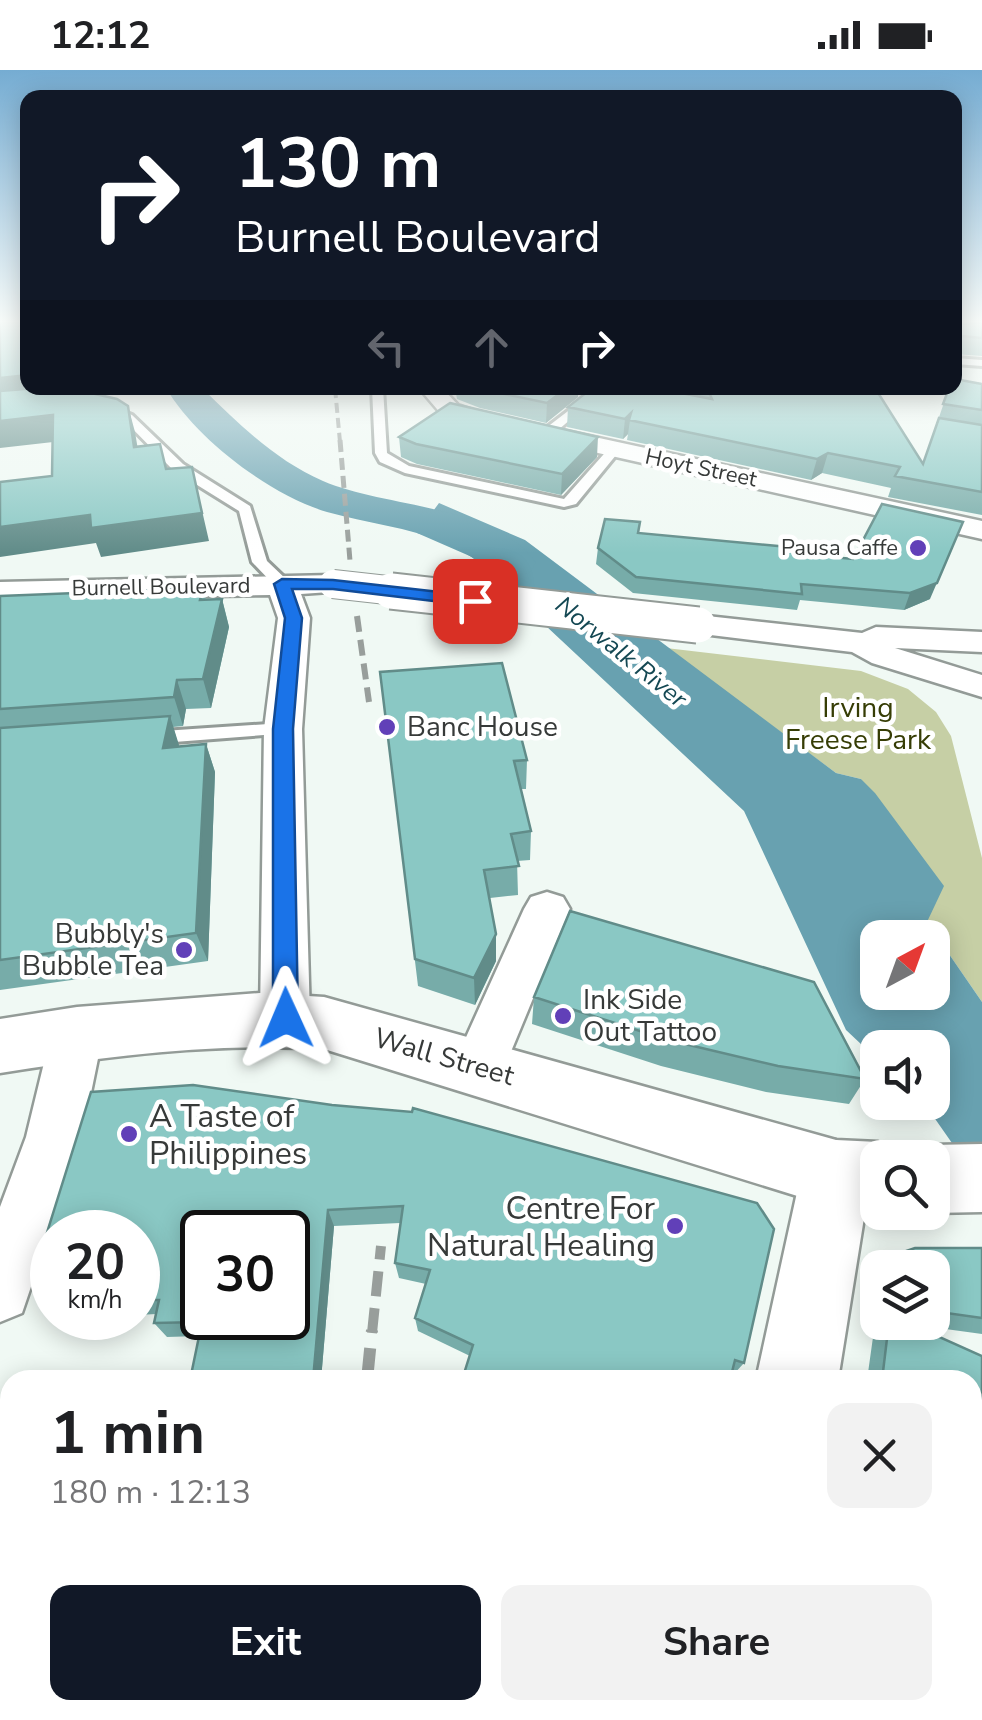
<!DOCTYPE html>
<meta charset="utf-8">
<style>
body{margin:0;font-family:"Nunito Sans",sans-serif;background:#f2f2f2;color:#202124;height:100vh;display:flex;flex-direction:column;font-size:38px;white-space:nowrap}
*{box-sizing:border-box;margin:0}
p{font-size:32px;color:#757577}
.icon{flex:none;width:55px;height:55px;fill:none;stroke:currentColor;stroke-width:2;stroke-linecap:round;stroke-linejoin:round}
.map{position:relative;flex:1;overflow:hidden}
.details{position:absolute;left:0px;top:1300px;width:982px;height:350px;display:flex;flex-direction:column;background:#fff;border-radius:30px 30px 0 0;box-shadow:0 5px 25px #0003}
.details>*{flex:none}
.hud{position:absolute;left:20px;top:20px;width:942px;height:305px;border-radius:20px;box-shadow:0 5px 25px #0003;background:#111827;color:#fff;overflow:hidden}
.needle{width:65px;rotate:41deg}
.controls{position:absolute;left:860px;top:850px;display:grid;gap:20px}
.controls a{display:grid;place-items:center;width:90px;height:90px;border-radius:20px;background:#fff;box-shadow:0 5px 25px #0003;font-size:50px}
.speed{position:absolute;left:30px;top:1140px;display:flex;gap:20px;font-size:50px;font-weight:700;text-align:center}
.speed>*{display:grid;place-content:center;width:130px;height:130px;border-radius:50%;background:#fff;box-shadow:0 5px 25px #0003;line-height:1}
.speed small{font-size:25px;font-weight:400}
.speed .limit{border:5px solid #111;border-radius:15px;background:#fff;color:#111}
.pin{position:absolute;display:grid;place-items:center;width:85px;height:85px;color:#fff;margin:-42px;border-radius:20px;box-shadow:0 5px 15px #0006}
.me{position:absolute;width:110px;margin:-55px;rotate:359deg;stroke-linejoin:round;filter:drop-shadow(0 0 8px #0008)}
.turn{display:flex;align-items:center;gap:35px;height:210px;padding:0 50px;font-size:45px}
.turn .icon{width:130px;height:130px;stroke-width:2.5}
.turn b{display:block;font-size:70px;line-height:85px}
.lanes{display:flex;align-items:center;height:95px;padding:0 50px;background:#0003;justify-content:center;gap:50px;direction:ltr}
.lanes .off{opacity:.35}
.round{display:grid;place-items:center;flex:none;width:105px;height:105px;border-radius:20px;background:#f2f2f2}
.head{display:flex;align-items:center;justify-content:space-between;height:170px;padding:0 50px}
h1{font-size:60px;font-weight:700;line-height:75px}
.cta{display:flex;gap:20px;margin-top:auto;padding:20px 50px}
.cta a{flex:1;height:115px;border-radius:20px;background:#111827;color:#fff;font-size:40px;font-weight:700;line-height:115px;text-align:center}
.cta a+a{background:#f2f2f2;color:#202124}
.status{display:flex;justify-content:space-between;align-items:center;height:70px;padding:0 50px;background:#fff;direction:ltr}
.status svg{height:28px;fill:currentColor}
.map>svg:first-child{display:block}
.green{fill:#c6cfa5}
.water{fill:#68a1b0;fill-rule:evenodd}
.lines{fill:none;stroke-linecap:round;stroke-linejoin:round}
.river{fill:#68a1b0;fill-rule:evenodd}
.service-casing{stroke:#939b97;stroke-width:6}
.minor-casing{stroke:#939b97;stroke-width:5}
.secondary-casing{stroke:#939b97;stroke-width:5}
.primary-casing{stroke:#939b97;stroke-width:5}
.service{fill:#fff;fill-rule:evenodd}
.minor{fill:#fff;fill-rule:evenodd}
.secondary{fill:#fff;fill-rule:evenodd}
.primary{fill:#fff;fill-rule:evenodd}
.rail-far4{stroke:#989e9b;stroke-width:4;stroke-dasharray:10 5;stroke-linecap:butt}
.rail-far3{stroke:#989e9b;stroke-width:5;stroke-dasharray:12 6;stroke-linecap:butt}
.rail-far2{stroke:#989e9b;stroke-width:6;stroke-dasharray:16 8;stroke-linecap:butt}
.rail-far1{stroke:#989e9b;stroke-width:10;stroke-dasharray:25 12;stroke-linecap:butt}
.rail{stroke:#989e9b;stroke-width:12;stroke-dasharray:32 16;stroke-linecap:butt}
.minor-bridge-far1-casing{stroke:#939b97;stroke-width:30;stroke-linecap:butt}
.minor-bridge-casing{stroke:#939b97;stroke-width:39;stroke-linecap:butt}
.minor-bridge-far1{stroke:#fff;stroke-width:28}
.minor-bridge{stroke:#fff;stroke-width:35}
.wall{fill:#77aca9;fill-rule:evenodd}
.shaded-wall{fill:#618c89}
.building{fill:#8ac8c4;stroke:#618c89;stroke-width:2.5;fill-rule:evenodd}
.route{fill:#1a73e8;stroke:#114b97;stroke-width:2.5}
.poi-dot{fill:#6140b8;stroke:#fff;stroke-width:4}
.labels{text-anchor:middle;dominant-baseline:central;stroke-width:9;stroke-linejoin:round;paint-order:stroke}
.far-street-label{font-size:22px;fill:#373a39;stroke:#fff}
.far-poi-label{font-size:22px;fill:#373a39;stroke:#fff;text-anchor:end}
.far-water-label{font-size:25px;font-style:italic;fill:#144853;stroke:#fff}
.park-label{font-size:28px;fill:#363d05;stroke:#fff}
.poi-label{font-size:28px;fill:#373a39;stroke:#fff;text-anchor:start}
.street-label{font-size:28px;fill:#373a39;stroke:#fff}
.near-poi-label{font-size:32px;fill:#373a39;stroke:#fff;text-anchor:start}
</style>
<div class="status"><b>12:12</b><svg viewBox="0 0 49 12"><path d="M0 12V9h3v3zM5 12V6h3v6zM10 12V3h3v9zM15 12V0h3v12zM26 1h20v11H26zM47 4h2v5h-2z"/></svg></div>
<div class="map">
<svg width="982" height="1650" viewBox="0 0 982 1650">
<rect width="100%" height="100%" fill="#f0f9f4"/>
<path class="green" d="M666,578l195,23 47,18 28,23 15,24 31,122v144l-55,-80 -66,-143 -25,-6z"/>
<path class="water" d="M439,433l86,37 311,233 25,6 14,14 69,93 -17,36 55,80v184l-58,-83 8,-1v-54h-54l-1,11 -31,-29 -102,-219 -272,-254 -55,-24zM878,868h54v54h-54z"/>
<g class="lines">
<path class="river" d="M166,318h36c37,36 73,72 121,93 62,27 172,23 213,82l-7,10c-35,9 -53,-18 -83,-30 -38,-16 -80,-20 -119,-31 -57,-17 -131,-73 -161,-124z"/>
<defs>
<path id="service" d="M955,288l27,2v6l-27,-2z
M372,318h11l4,65 22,13 155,33 47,-53 10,3 -45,55 -12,3 -159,-34 -25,-11 -5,-9z
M589,325l4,5 -43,37h-8v-6z
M105,334l27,11 51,49 67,42 17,55 21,20v6h-12l-24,-25 -13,-51 -66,-41 -49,-50 -23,-10 -2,-2z
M283,653l9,6 -2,4 -142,11 -10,-6 10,-6z"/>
<path id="minor" d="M419,318h23l16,17 21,7 503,109v18l-518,-116 -22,-8z
M333,505l11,2 5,7 -5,7 -43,3 9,24 -8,111 8,289 -7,15 -18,6 -18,-6 -7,-15 4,-289 14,-111 -8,-23 -270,5v-18z
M698,545l164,18 14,-6 106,5v20l-87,-4 87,27v22l-110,-34 -20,-11 -166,-20 -5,-7 5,-7z
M547,822l16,5 7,12 -65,157 -7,16 -19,7 -19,-7 -7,-16 71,-157 7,-12z
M77,942l18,6 8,16 -21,103 -60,176 -22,9v-115l26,-70 25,-103 8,-16z"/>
<path id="secondary" d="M836,1070l25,10 10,24 -33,206h-82l45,-206 10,-24z
M685,1640h100l-2,10h-100z"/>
<path id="primary" d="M260,923l64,4 512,143 42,2 25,10 2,6h-27v52l-42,-2 -512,-159c-108,-7 -217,7 -324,24v-54l77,-12z
M982,1074v68l-50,1 -1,-1 1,-54 -25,-3 25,-10z"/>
</defs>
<use href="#service" class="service-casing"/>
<use href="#minor" class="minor-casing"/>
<use href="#secondary" class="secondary-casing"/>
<use href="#primary" class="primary-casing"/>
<use href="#service" class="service"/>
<use href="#minor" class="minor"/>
<use href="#secondary" class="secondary"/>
<use href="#primary" class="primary"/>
<path class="rail-far4" d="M335,318l5,54"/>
<path class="rail-far3" d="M340,370l10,121"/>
<path class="rail-far2" d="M357,546l12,86"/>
<path class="rail-far1" d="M372,1263l9,-87"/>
<path class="rail" d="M367,1310l5,-50
M333,1650l1,-10"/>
<defs>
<path id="minor-bridge-far1" d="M333,514l81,9"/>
<path id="minor-bridge" d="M391,521l307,34"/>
</defs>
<use href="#minor-bridge-far1" class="minor-bridge-far1-casing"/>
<use href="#minor-bridge" class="minor-bridge-casing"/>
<use href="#minor-bridge-far1" class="minor-bridge-far1"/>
<use href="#minor-bridge" class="minor-bridge"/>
</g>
<path class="wall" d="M982,252v34l-27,-2 7,-30z
M982,314v131l-94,-18 3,-9 -69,-15 -11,7 -184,-40 1,-6 -5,5 -56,-12 1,-20 131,-11 -3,-8h179l48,76 26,-76z
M455,318h123v9l-32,26 -66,-15 -23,-9z
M399,367l198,20 -36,38 -144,-31 -16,-7z
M639,463l161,21 130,45 -26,11 -104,-10 -3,10 -164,-17 -37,-29 2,-16z
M203,518l3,12 16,-1 7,28 -18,81 -25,1 -3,17 -10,1 6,20 27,-3 9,28 -7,189 -208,29v-394z
M380,602l147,88 -1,29h-5l10,42 -1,29 -13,1 1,34 -28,3 6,36v27l-21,44 -57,-19z
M534,927l331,82 -16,25 -83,-12 -105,-26 -129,-42z
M193,1015l139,20 80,7 1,-4 344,95 17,26 -30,134 -11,12h-2l-1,5h-268l8,-24 -52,-25 -3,-13 11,-34 -27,-6 -4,-15 5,-40 -66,3 -13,154h-131l9,-44 -32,1 -13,-14 2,-9 -18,1v-83h-86v34l-12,-11 51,-163zM202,1162h86v86h-86z
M982,1178v86l-73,-10 73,32v276l-10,-5v-247h-105l7,-50 8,-8h50v-54h-44l15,-16z
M834,1640h72l18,10h-92z"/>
<path class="shaded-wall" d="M962,266l-7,18v-15z
M28,305v13h33l-61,15v-25z
M567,318h11v9l-32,26 1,-20z
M128,336l7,26 7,42 -8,-27z
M631,343l-3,21 -5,5 2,-20z
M53,345l9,26 -62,7v-27z
M598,367l-1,20 -36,38 1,-21z
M828,383l-6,20 -11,7 6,-21z
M192,397l17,74 -108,16 -5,-14 -96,14v-30z
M963,452l-33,77 -26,11 6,-17z
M222,529l7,28 -18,81 -8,-29z
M177,610l9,29 -3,17 -9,-29z
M170,646l9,29 -6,32 -10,-29z
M206,674l9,28 -7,189 -12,-28z
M496,864v27l-21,44 -1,-27z
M328,1140l6,16 -13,154h-8z
M150,1640h17l-2,10h-17z"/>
<path class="building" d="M0,252h28v53l-28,3z
M955,252l7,2 20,-2v16l-20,-2 -7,3z
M955,309l27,5v26l-39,-6 6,-16h6z
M37,318h32l48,11 11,7 6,41 26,-3 6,25 26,-2 10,46 -111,15 -1,-13 -90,12v-45l52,-6 1,-61 -53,6v-30z
M476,318h91l-20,15z
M592,318h63l57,11 -5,-11h168l48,76 16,-46 43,7v67l-87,-16 5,-9 -72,-14 -11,6 -188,-39 2,-7 -6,6 -57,-12z
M450,333l148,34 -36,37 -146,-30 -17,-7z
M882,434l81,18 -26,61 -27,10 -109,-9 1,10 -166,-17 -38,-29 7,-29 35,3 -2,11 161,15 1,6 53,5z
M203,518l-3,12 22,-1 -19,80 -26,1 -3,17 -174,12v-113z
M502,593l25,97 -13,1 17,70 -20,3 8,32 -35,4 12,64 -22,44 -59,-19 -35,-287z
M170,646l-7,32 43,-4 -10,189 -196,27v-232z
M570,841l244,71 51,97 -87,-13 -110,-26 -134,-43z
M193,1015l139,20 80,7 1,-4 344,95 17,26 -30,134 -9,-3 -5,20h-268l11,-35 -58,-27 15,-48 -35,-7 8,-57 -75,4 -15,170h-123l12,-58 -48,1 5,-23h-21v-68h-86v23h-12l51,-163zM202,1162h86v86h-86z
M915,1178h67v70l-50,-7v-43h-37l1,-7 7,-9z
M889,1252h17l76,34v262l-10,-5v-233h-90z
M10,1387v253h140l-2,10h-148v-229z
M398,1640h255l-3,10h-255z
M853,1640h53l18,10h-73z"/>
<linearGradient id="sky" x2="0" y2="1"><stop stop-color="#75acd2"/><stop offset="0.52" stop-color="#f8fcfa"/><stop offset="1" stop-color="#f8fcfa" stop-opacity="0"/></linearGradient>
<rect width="982" height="483" fill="url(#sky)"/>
<path class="route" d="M282,509l51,1 142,16 8,5 -8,5 -142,-17h-41l10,29 -9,111 5,289 -3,7 -9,4 -10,-4 -3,-7v-289l12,-111 -11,-34z"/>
<g class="poi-dot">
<circle cx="918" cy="478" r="10"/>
<circle cx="387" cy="657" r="10"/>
<circle cx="184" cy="880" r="10"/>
<circle cx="563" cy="946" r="10"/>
<circle cx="129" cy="1064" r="10"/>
<circle cx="675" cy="1156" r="10"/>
</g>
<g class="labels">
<g class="far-street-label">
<text transform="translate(701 398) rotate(12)">Hoyt Street</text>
<text transform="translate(161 517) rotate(-1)">Burnell Boulevard</text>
</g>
<g class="far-poi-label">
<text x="898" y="478">Pausa Caffe</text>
</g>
<g class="far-water-label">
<text transform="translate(621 582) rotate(39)">Norwalk River</text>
</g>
<g class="park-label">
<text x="858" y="638">Irving<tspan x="858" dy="32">Freese Park</tspan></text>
</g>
<g class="poi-label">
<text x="407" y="657">Banc House</text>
<text x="164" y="864" text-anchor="end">Bubbly's<tspan x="164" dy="32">Bubble Tea</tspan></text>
<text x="583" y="930">Ink Side<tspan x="583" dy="32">Out Tattoo</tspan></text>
</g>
<g class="street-label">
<text transform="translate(444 987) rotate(16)">Wall Street</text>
</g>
<g class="near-poi-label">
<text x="149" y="1046">A Taste of<tspan x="149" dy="37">Philippines</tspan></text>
<text x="655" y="1138" text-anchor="end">Centre For<tspan x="655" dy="37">Natural Healing</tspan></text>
</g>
</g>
</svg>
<div class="controls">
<a><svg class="needle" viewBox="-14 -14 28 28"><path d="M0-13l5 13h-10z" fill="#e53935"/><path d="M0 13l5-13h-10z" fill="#757577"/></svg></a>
<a><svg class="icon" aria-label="sound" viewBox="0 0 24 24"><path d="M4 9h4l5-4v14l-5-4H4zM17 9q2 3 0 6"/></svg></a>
<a><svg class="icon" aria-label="search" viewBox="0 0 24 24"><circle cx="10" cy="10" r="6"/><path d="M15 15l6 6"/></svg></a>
<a><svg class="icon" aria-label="layers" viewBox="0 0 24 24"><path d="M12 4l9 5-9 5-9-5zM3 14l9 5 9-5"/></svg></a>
</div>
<div class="speed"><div>20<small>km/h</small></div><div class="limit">30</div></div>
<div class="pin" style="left:475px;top:531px;background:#d93025"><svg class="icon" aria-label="arrive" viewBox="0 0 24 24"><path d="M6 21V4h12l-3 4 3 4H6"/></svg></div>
<svg class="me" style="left:286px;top:948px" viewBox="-20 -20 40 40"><path d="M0-17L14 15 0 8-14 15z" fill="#1a73e8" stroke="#fff" stroke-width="4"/></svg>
<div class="hud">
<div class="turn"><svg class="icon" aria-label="right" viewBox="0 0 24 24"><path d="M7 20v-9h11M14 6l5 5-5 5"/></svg><div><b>130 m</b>Burnell Boulevard</div></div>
<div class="lanes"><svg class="icon off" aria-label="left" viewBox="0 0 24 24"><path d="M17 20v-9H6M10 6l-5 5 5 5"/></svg><svg class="icon off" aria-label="ahead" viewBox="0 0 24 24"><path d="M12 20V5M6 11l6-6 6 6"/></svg><svg class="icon" aria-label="right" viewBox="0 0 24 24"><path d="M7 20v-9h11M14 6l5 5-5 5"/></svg></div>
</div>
<section class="details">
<div class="head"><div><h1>1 min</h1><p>180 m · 12:13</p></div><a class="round"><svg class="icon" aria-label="close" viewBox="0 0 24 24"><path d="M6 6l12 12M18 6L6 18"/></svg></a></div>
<div class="cta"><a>Exit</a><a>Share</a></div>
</section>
</div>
